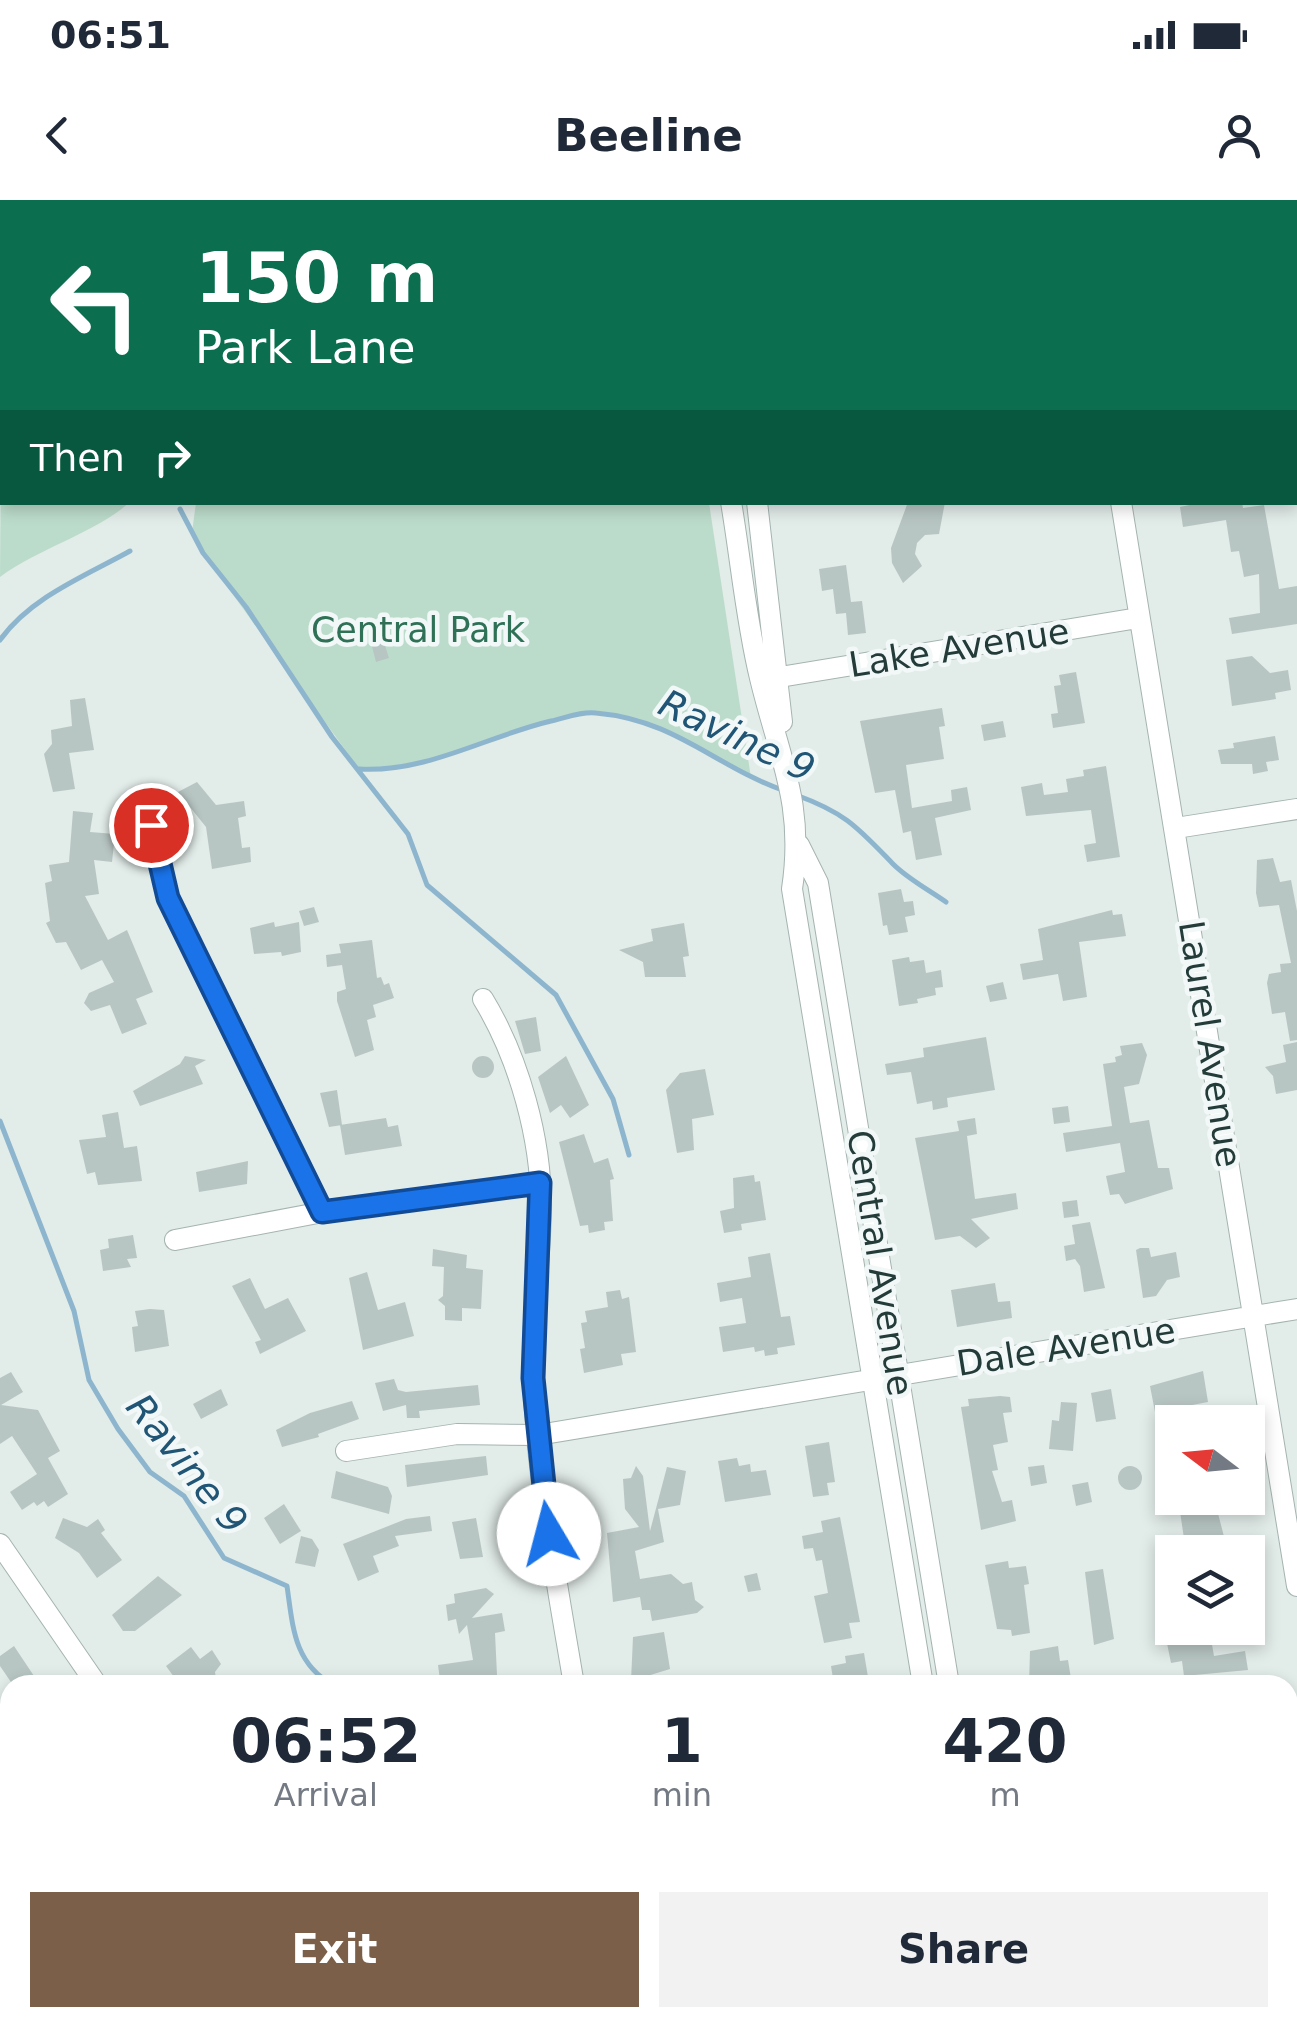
<!DOCTYPE html>
<style>
body{margin:0;font-family:"DejaVu Sans",sans-serif;background:#f2f2f3;color:#1f2937;height:100vh;display:flex;flex-direction:column;font-size:38px;white-space:nowrap}
*{box-sizing:border-box;margin:0}
p{font-size:32px;color:#747a83}
.icon{flex:none;width:55px;height:55px;fill:none;stroke:currentColor;stroke-width:2;stroke-linecap:round;stroke-linejoin:round}
.map{position:relative;flex:1;overflow:hidden}
.sheet{position:absolute;left:0px;top:1475px;width:1298px;height:352px;display:flex;flex-direction:column;background:#fff;border-radius:30px 30px 0 0;box-shadow:0 5px 15px #0003}
.sheet>*{flex:none}
.hud{position:absolute;left:0px;top:0px;width:1298px;height:305px;box-shadow:0 5px 15px #0003;background:#0b6e4f;color:#fff;overflow:hidden}
.needle{width:65px;rotate:286deg}
.controls{position:absolute;left:1155px;top:1205px;display:grid;gap:20px}
.controls a{display:grid;place-items:center;width:110px;height:110px;border-radius:0px;background:#fff;box-shadow:0 5px 15px #0003;font-size:50px}
.pin{position:absolute;display:grid;place-items:center;width:85px;height:85px;color:#fff;margin:-42px;border:5px solid #fff;border-radius:50%;box-shadow:0 2px 10px #0007}
.me{position:absolute;width:110px;margin:-55px;rotate:352deg;stroke-linejoin:round;filter:drop-shadow(0 0 8px #0008)}
.turn{display:flex;align-items:center;gap:35px;height:210px;padding:0 30px;font-size:45px}
.turn .icon{width:130px;height:130px;stroke-width:2.5}
.turn b{display:block;font-size:70px;line-height:85px}
.then{display:flex;align-items:center;height:95px;padding:0 30px;background:#0003;gap:20px;font-size:38px}
.eta{display:flex;justify-content:space-evenly;align-items:center;height:170px;text-align:center}
.eta b{font-size:60px;font-weight:800;line-height:70px}
.action{display:flex;gap:20px;margin-top:auto;padding:20px 30px}
.action a{flex:1;height:115px;border-radius:0px;background:#7b5f49;color:#fff;font-size:40px;font-weight:800;line-height:115px;text-align:center}
.action a+a{background:#f2f2f3;color:#1f2937}
.status{display:flex;justify-content:space-between;align-items:center;height:70px;padding:0 50px;background:#fff;direction:ltr}
.status svg{height:28px;fill:currentColor}
header{display:flex;justify-content:space-between;align-items:center;height:130px;padding:0 30px;background:#fff;font-size:45px;font-weight:800}
.map>svg:first-child{display:block}
.built{fill:#d0dbd9}
.green{fill:#bcdccb}
.water{fill:#8db6ce}
.lines{fill:none;stroke-linecap:round;stroke-linejoin:round}
.stream{stroke:#8db6ce;stroke-width:5}
.building{fill:#b8c6c3}
.street-casing{stroke:#a5b4b1;stroke-width:22}
.street{stroke:#fff;stroke-width:20}
.route-casing{stroke:#114b97;stroke-width:25}
.route{stroke:#1a73e8;stroke-width:18}
.labels{text-anchor:middle;dominant-baseline:central;stroke-width:9;stroke-linejoin:round;paint-order:stroke}
.park-label{font-size:35px;fill:#2f7156;stroke:#f2f8f7}
.street-label{font-size:35px;fill:#233c3a;stroke:#f2f8f7}
.water-label{font-size:38px;font-style:italic;fill:#205575;stroke:#f2f8f7}
</style>
<div class="status"><b>06:51</b><svg viewBox="0 0 49 12"><path d="M0 12V9h3v3zM5 12V6h3v6zM10 12V3h3v9zM15 12V0h3v12zM26 1h20v11H26zM47 4h2v5h-2z"/></svg></div>
<header><svg class="icon" aria-label="back" viewBox="0 0 24 24"><path d="M15 5l-7 7 7 7"/></svg>Beeline<svg class="icon" aria-label="person" viewBox="0 0 24 24"><circle cx="12" cy="8" r="4"/><path d="M4 21q1-7 8-7t8 7"/></svg></header>
<div class="map">
<svg width="1297" height="1827" viewBox="0 0 1297 1827">
<rect width="100%" height="100%" fill="#e2ece9"/>
<path class="built" d="M32,1818h233l30,9h-266z"/>
<path class="green" d="M1297,46v209h-2v-208z
M2,116v186l127,1c-38,32 -88,44 -129,74z
M196,303h513l42,275c-40,-20 -72,-48 -116,-59 -95,-24 -181,56 -276,50l-156,-216 -11,-21z"/>
<path class="water" d="M0,0h233v2h-231l-2,115z
M606,0h535l-534,2z"/>
<g class="lines">
<path class="stream" d="M180,309l23,44 43,54 86,130 76,97 19,51 129,110 57,104 16,56
M0,440c31,-43 85,-64 130,-89
M359,569c68,4 128,-33 192,-48 14,-3 31,-10 45,-8 80,7 118,53 189,78
M796,595c50,18 62,33 97,69 15,15 36,26 53,38
M0,921l74,190 15,69 29,49 32,43 34,24 40,62 63,28c6,42 7,77 46,99
M0,1594l10,8
M10,1647v20
M126,1818l12,9"/>
</g>
<path class="building" d="M908,302h37l-6,32 -14,1 -8,8 -2,11 7,12 -19,17 -11,-20 -1,-15z
M1204,302h38l1,6 21,-3 15,84 18,-3v38l-65,10 -3,-16 31,-5 -1,-39 -15,3 -5,-26 -8,1 -5,-32 -43,7 -3,-20z
M846,365l5,37 11,-1 4,32 -18,2 -2,-22 -10,1 -3,-25 -11,2 -3,-22z
M383,439l6,19 -13,4 -5,-19z
M1252,456l18,17 18,-3 3,20 -16,3 1,6 -44,7 -6,-46z
M1076,472l9,51 -32,5 -2,-14 7,-1 -4,-27 7,-1 -2,-10z
M85,498l9,52 -25,3 6,36 -22,3 -9,-38 8,-10 -1,-14 21,-4 -2,-26z
M942,508l3,18 -6,1 5,32 -38,6 6,43 40,-7 -1,-11 16,-3 4,23 -36,8 7,37 -26,5 -5,-29 -8,2 -8,-43 -20,3 -15,-72z
M1003,521l3,16 -22,4 -3,-16z
M1275,536l4,24 -13,2 2,9 -15,3 -1,-10h-31l-3,-14 16,-2 -1,-5z
M1106,566l14,91 -33,5 -3,-17 12,-2 -5,-33 -65,6 -5,-29 21,-4 2,12 24,-3 -2,-13 18,-3 -1,-6z
M197,582l19,23 28,-4 2,15 -8,2 4,30 8,-1 1,15 -39,7 -6,-42 -28,-35z
M73,611l20,2 -3,19 25,2 -3,28 -18,-2 5,34 -14,2 23,44 19,-10 26,62 -17,7 11,25 -25,10 -12,-29 -19,6 -7,-8 5,-10 25,-11 -12,-22 -21,10 -15,-28 -10,1 -10,-20 4,-2 -5,-38 7,-2 -3,-16 20,-3z
M1273,658l7,24 11,-2 6,31v129l-7,1 -5,-29 -13,2 -5,-31 2,-9 12,-2 -1,-8 11,-1 -12,-58 -20,2 -3,-14 1,-33z
M901,689l3,13 9,-1 2,14 -10,2 3,15 -19,3 -2,-10 -4,1 -5,-33z
M314,707l5,15 -15,4 -5,-15z
M1112,710l1,5 9,-1 4,22 -47,6 8,55 -24,4 -5,-27 -35,6 -3,-16 23,-4 -5,-31z
M274,722l1,5 24,-5 2,30 -19,4 -1,-4 -27,2 -4,-26z
M684,723l5,33 -6,1 3,20h-41l-2,-15 -24,-12 34,-9 -2,-12z
M372,740l5,38 4,-1 3,8 5,-2 5,15 -21,7 3,12 -9,3 7,30 -19,7 -18,-56v-9l9,-3 -4,-24 -15,2 -1,-12 15,-2 -2,-9z
M909,757l1,5 14,-2 2,13 15,-3 2,17 -8,1 1,7 -19,4 1,4 -19,3 -7,-46z
M1003,782l4,17 -17,3 -4,-16z
M536,817l5,34 -16,3 -10,-33z
M986,837l9,53 -48,8 1,9 -15,3 -1,-9 -15,3 -6,-32 -24,3 -2,-11 39,-7 -1,-9z
M1297,842v48l-21,4 -3,-18 -8,-9 21,-5 -3,-17z
M1142,843l5,12 -8,29 -15,3 6,36 19,-3 9,48h11l4,21 -48,15 -6,-10 -9,1 -4,-19 19,-4 -5,-29 -54,9 -3,-19 49,-7 -9,-62 13,-2 -1,-5 7,-2 -2,-9z
M472 867a11 11 0 1 1 22 0a11 11 0 1 1-22 0Z
M185,856l21,4 -11,6 8,18 -63,22 -7,-15 47,-27z
M566,856l23,49 -19,13 -9,-13 -11,8 -12,-36z
M705,869l9,46 -22,4 2,31 -17,3 -11,-63 14,-17z
M337,890l5,35 -13,2 -9,-34z
M1068,906l2,16 -16,2 -2,-16z
M118,912l6,36 13,-2 5,35 -44,4 -3,-13 -8,2 -8,-34 27,-3 -4,-22z
M386,918l2,9 10,-2 4,21 -57,9 -5,-30z
M975,918l2,16 -10,2 8,63 41,-6 2,16 -47,10 19,19 -14,10 -16,-12 -25,4 -20,-102 44,-7 -2,-10z
M584,934l10,29 14,-5 6,21 -4,1 3,41 -9,1 1,8 -16,3 -1,-8 -8,1 -21,-84z
M248,961l-1,23 -48,8 -3,-20z
M754,975l1,7 5,-1 6,39 -25,4 1,6 -18,3 -4,-22 14,-3 -1,-30z
M1077,1000l2,16 -15,2 -2,-16z
M1090,1022l15,66 -21,4 -4,-26 -5,-7 -9,2 -2,-15 11,-2 -3,-19z
M133,1035l4,23 -10,1 4,8 -28,4 -3,-21 9,-2 -1,-9z
M1140,1048h9l2,9 25,-5 4,25 -13,3 -11,16 -13,2 -7,-48z
M433,1049l34,6 -1,13 17,2 -2,39 -19,-1v13l-17,-1v-14l-7,-6 5,-4 1,-29 -12,-1z
M770,1053l11,64 9,-1 5,29 -18,3 1,6 -13,2 -1,-6 -9,2 -1,-5 -31,5 -4,-25 27,-4 -4,-25 -22,4 -3,-19 34,-6 -3,-20z
M367,1072l11,38 27,-8 9,34 -51,14 -14,-72z
M250,1078l15,31 23,-11 18,33 -46,23 -5,-12 6,-2 -29,-54z
M995,1083l3,19 12,-1 2,17 -55,9 -6,-37z
M620,1090l2,9 7,-2 7,55 -15,2 2,11 -39,8 -4,-24 5,-1 -4,-25 6,-1 -2,-11 23,-4 -2,-15z
M150,1109l14,1 5,36 -34,6 -3,-25 6,-1 -3,-15z
M1203,1171l5,31 -53,10 -5,-26z
M11,1172l12,20 -22,13 37,5 22,41 -12,7 20,36 -20,13 -4,-6 -7,5 -3,-4 -12,8 -12,-18 27,-18 -25,-38 -12,8v-66z
M394,1179l4,11 8,2 72,-7 2,20 -61,6 1,7h-13l-1,-13 -23,6 -8,-28z
M221,1189l7,16 -27,14 -8,-15z
M1111,1189l5,30 -20,3 -5,-29z
M1000,1196l10,1 2,15 -9,1 5,29 -15,3 5,25 -6,1 10,31 10,-2 4,21 -35,9 -20,-123 8,-1 -1,-7z
M352,1201l7,18 -41,15 1,3 -37,10 -6,-17 34,-17z
M1061,1202l16,1 -4,48 -24,-2 3,-29 7,1z
M829,1242l6,40 -8,1 2,12 -16,2 -8,-51z
M486,1256l2,19 -81,12 -2,-22z
M737,1258l2,8 11,-2 1,8 15,-2 5,25 -46,7 -7,-41z
M1044,1265l3,18 -16,3 -3,-19z
M1118 1278a12 12 0 1 1 24 0a12 12 0 1 1-24 0Z
M636,1266l7,10 7,55 17,-64 19,4 -6,34 -22,4 6,33 -29,9 5,28 31,-5 12,10 9,-2 3,18 9,7 -7,6 -45,8 -2,-11h-8l-2,-13 -27,5 -6,-69 32,-6 -14,-18 -2,-30 8,-1z
M336,1271l52,16 4,9 -3,18 -58,-16z
M1088,1282l4,20 -16,4 -4,-21z
M1178,1298h36l14,54h-42z
M284,1304l17,27 -21,13 -16,-26z
M430,1316l2,15 -37,5 4,10 -26,10 6,16 -21,9 -15,-37 63,-25z
M840,1317l20,105 -11,1 3,15 -28,5 -10,-47 14,-3 -6,-33 -6,1 -3,-13 -9,1 -2,-13 21,-4 -2,-11z
M63,1318l24,9 11,-8 7,11 -4,3 21,27 -25,18 -18,-25 -24,-15z
M476,1318l7,39 -23,2 -8,-37z
M301,1336l11,3 7,11 -4,17 -20,-4z
M1172,1354v18l-14,2 -3,-17z
M1008,1361l1,7 17,-2 3,18 -5,1 6,48 -18,3 -1,-6 -14,-1 -12,-64z
M1103,1369l11,70 -20,6 -9,-73z
M757,1373l4,17 -13,2 -4,-16z
M158,1376l24,19 -47,36h-12l-11,-16z
M486,1388l8,6 -22,24 30,-5 3,18 -10,2 2,42 -7,4 1,6h-42l-1,-7 -8,2 -2,-15 35,-5 -6,-35 -8,9 -3,-15 -8,2 -2,-16 9,-2 -1,-9z
M1172,1401v38l38,-6 4,23 31,-5 3,19 -64,6 -2,-15 -11,2 -12,-59z
M664,1432l6,37 -39,12 2,-44z
M14,1446l26,39h-27l-13,-19v-10z
M1058,1446l2,15 8,-1 4,25h-43l1,-34z
M191,1447l9,12 12,-9 9,14 -6,8 2,13h-55l12,-8 -8,-11z
M864,1453l5,30 -35,2 -3,-19 15,-3 -1,-7z"/>
<g class="lines">
<defs>
<path id="street" d="M731,302c10,59 15,119 29,176 19,80 45,125 32,211l131,796
M757,302l25,220
M1121,302l176,1084
M780,477l358,-59
M151,625l17,73 155,314
M1176,628l121,-19
M799,645l19,38 131,802
M483,799c36,59 59,141 58,211 -1,55 -10,111 -8,166 4,104 24,207 41,309
M175,1040l148,-28 217,-29
M346,1251l111,-17 81,1 759,-126
M0,1344l97,141
M1288,1602l9,-1
M0,1618l10,3
M331,1818l1,9
M628,1818l2,9
M978,1818l1,9
M1003,1818l2,9"/>
</defs>
<use href="#street" class="street-casing"/>
<use href="#street" class="street"/>
</g>
<g class="lines">
<defs>
<path id="route" d="M151,625l17,73 154,314 218,-29 -7,195 16,156"/>
</defs>
<use href="#route" class="route-casing"/>
<use href="#route" class="route"/>
</g>
<g class="labels">
<g class="park-label">
<text x="418" y="430">Central Park</text>
</g>
<g class="street-label">
<text transform="translate(959 448) rotate(-9)">Lake Avenue</text>
<text transform="translate(1210 844) rotate(81)">Laurel Avenue</text>
<text transform="translate(880 1063) rotate(81)">Central Avenue</text>
<text transform="translate(1066 1147) rotate(-9)">Dale Avenue</text>
</g>
<g class="water-label">
<text transform="translate(737 536) rotate(25)">Ravine 9</text>
<text transform="translate(187 1264) rotate(51)">Ravine 9</text>
</g>
</g>
</svg>
<div class="controls">
<a><svg class="needle" viewBox="-14 -14 28 28"><path d="M0-13l5 13h-10z" fill="#e53935"/><path d="M0 13l5-13h-10z" fill="#747a83"/></svg></a>
<a><svg class="icon" aria-label="layers" viewBox="0 0 24 24"><path d="M12 4l9 5-9 5-9-5zM3 14l9 5 9-5"/></svg></a>
</div>
<div class="pin" style="left:151px;top:625px;background:#d93025"><svg class="icon" aria-label="arrive" viewBox="0 0 24 24"><path d="M6 21V4h12l-3 4 3 4H6"/></svg></div>
<svg class="me" style="left:549px;top:1334px" viewBox="-20 -20 40 40"><circle r="19" fill="#fff"/><path d="M0-13L10 11 0 6-10 11z" fill="#1a73e8"/></svg>
<div class="hud">
<div class="turn"><svg class="icon" aria-label="left" viewBox="0 0 24 24"><path d="M17 20v-9H6M10 6l-5 5 5 5"/></svg><div><b>150 m</b>Park Lane</div></div>
<div class="then">Then<svg class="icon" aria-label="right" viewBox="0 0 24 24"><path d="M7 20v-9h11M14 6l5 5-5 5"/></svg></div>
</div>
<section class="sheet">
<div class="eta">
<div><b>06:52</b><p>Arrival</p></div>
<div><b>1</b><p>min</p></div>
<div><b>420</b><p>m</p></div>
</div>
<div class="action"><a>Exit</a><a>Share</a></div>
</section>
</div>
